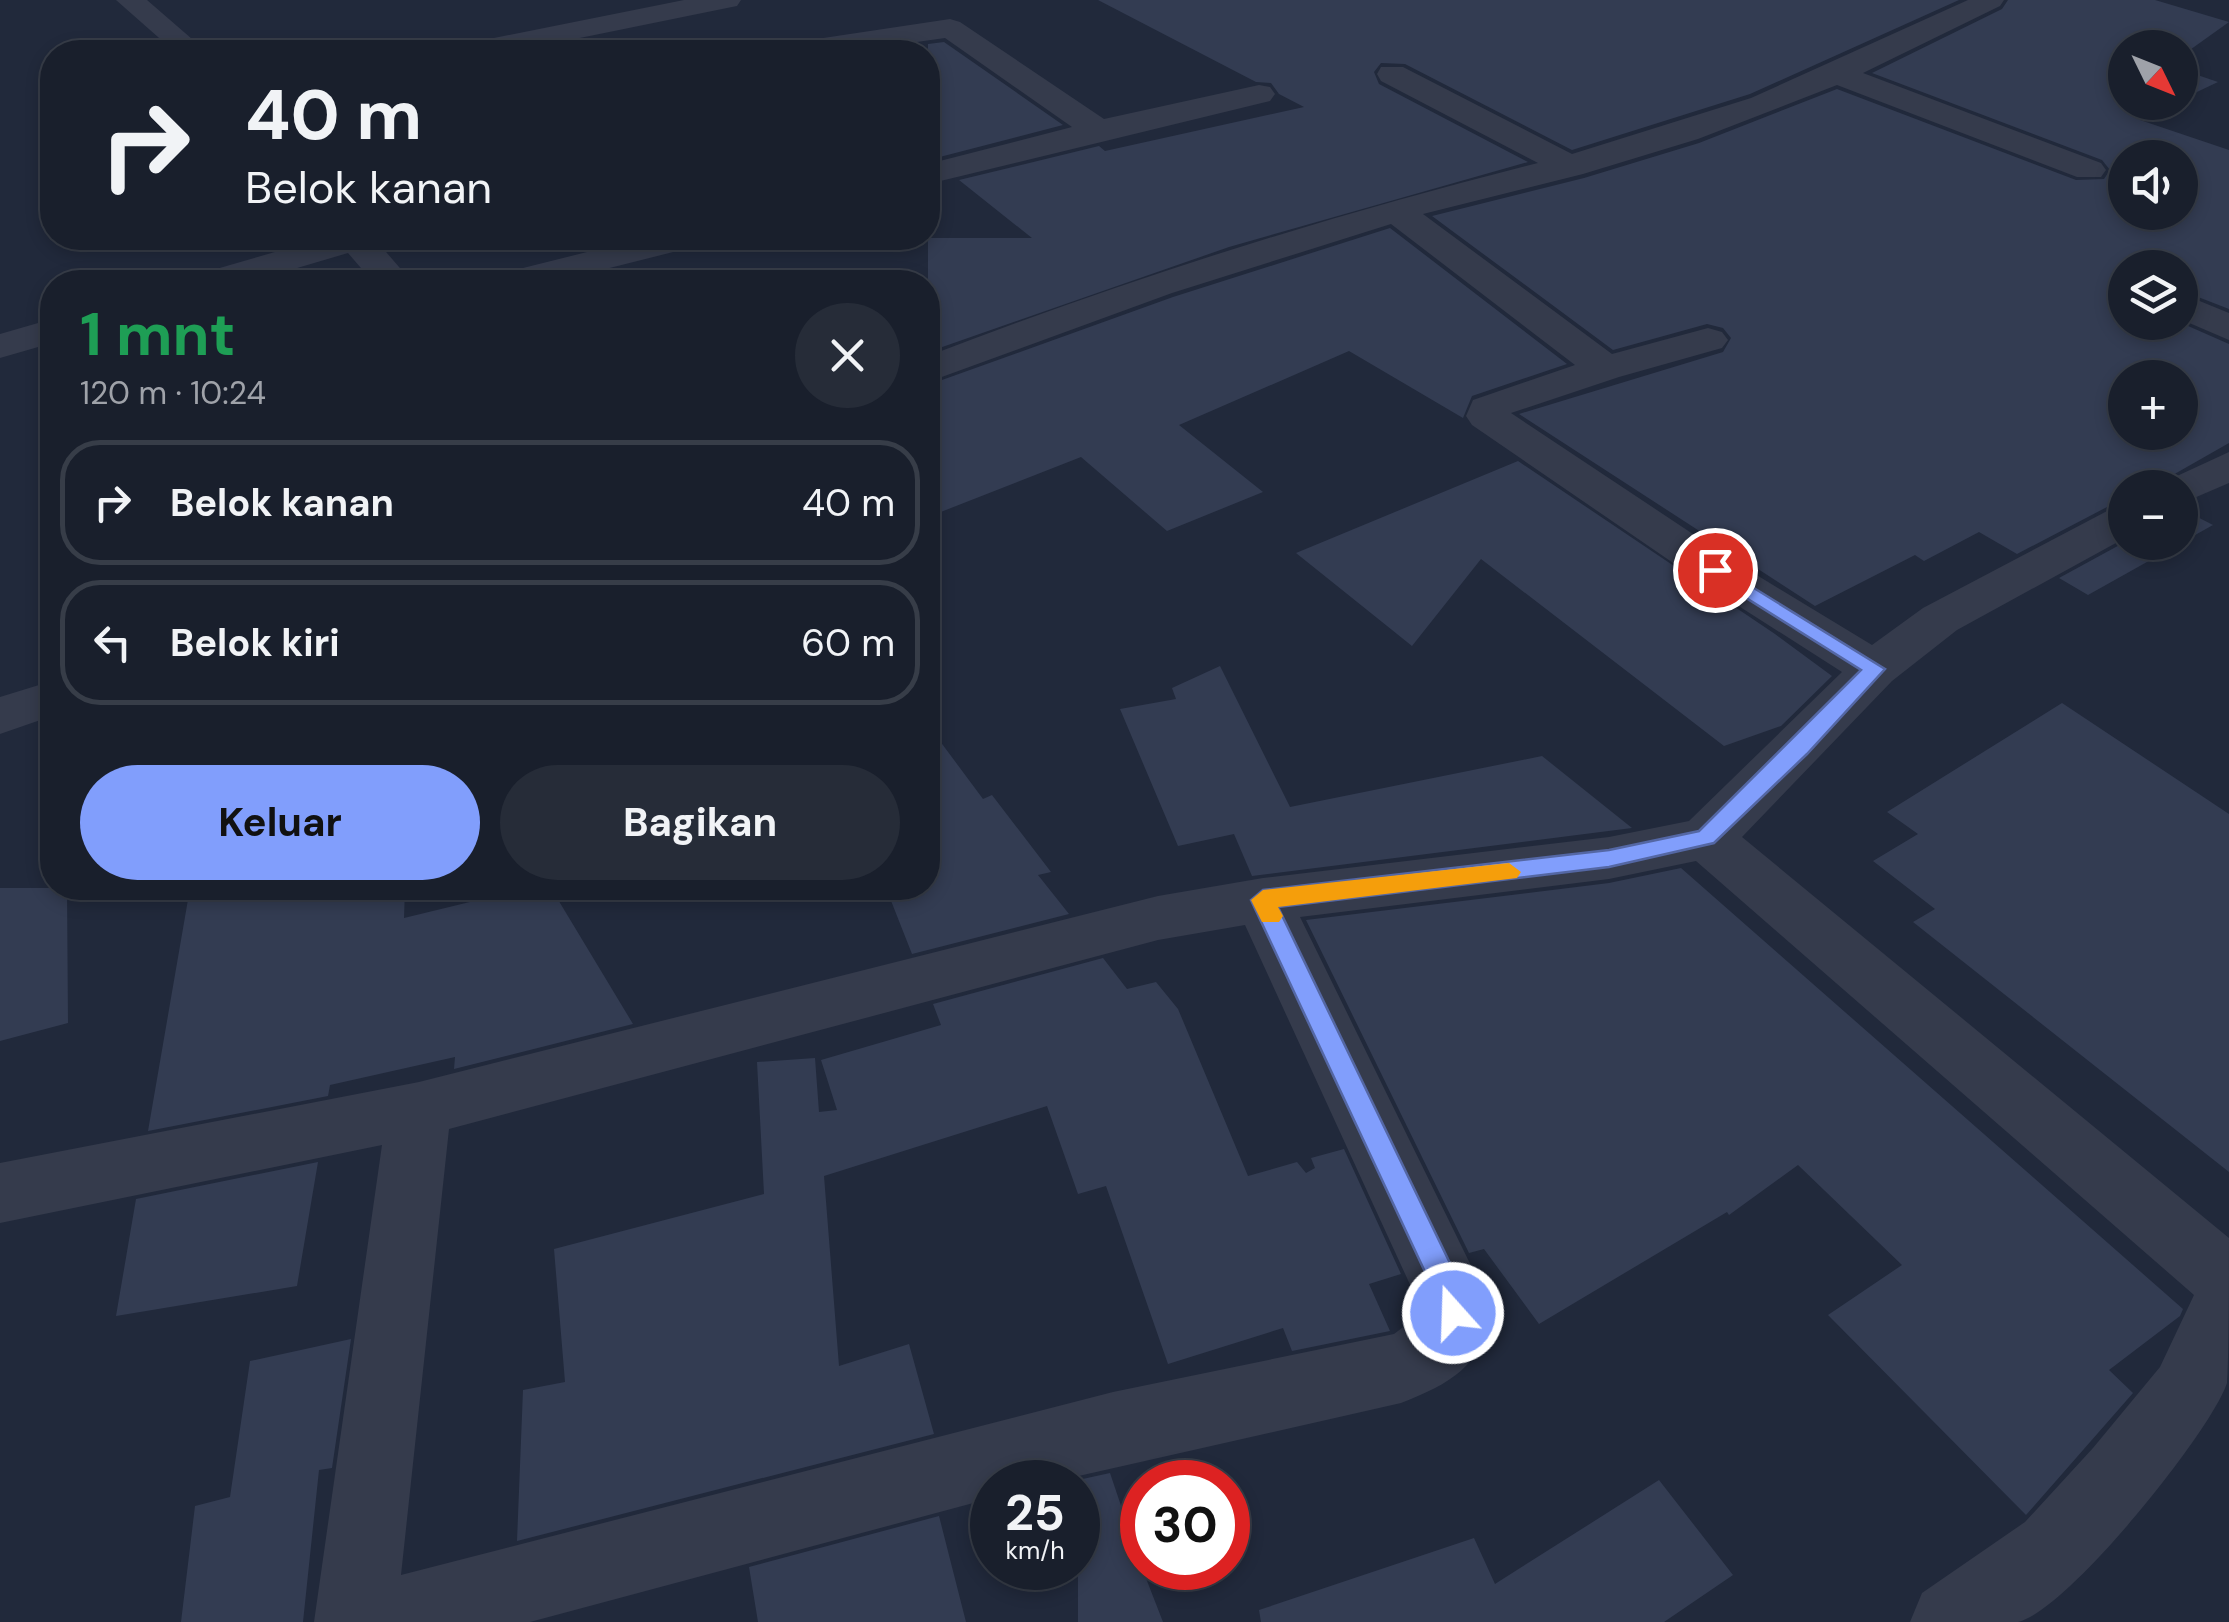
<!DOCTYPE html>
<html lang="id">
<meta charset="utf-8">
<style>
body{margin:0;font-family:"DM Sans",sans-serif;background:#262c38;color:#f1f3f6;height:100vh;display:flex;flex-direction:column;font-size:38px;white-space:nowrap}
*{box-sizing:border-box;margin:0}
p{font-size:32px;color:#9fa2a9}
.icon{flex:none;width:55px;height:55px;fill:none;stroke:currentColor;stroke-width:2;stroke-linecap:round;stroke-linejoin:round}
.map{position:relative;flex:1;overflow:hidden}
.sheet{position:absolute;left:40px;top:270px;width:900px;height:630px;display:flex;flex-direction:column;background:#191f2c;border-radius:40px;box-shadow:0 5px 15px #0003,0 0 0 2px #373d48}
.sheet>*{flex:none}
.guide{position:absolute;left:40px;top:40px;width:900px;height:210px;border-radius:40px;box-shadow:0 5px 15px #0003,0 0 0 2px #373d48;background:#191f2c;color:#f1f3f6;overflow:hidden}
.needle{width:65px;rotate:133deg}
.buttons{position:absolute;left:2108px;top:30px;display:grid;gap:20px}
.buttons a{display:grid;place-items:center;width:90px;height:90px;border-radius:50%;background:#191f2c;box-shadow:0 5px 15px #0003,0 0 0 2px #373d48;font-size:50px}
.speed{position:absolute;left:970px;top:1460px;display:flex;gap:20px;font-size:50px;font-weight:700;text-align:center}
.speed>*{display:grid;place-content:center;width:130px;height:130px;border-radius:50%;background:#191f2c;box-shadow:0 5px 15px #0003,0 0 0 2px #373d48;line-height:1}
.speed small{font-size:25px;font-weight:400}
.speed .limit{border:15px solid #d22;background:#fff;color:#111}
.pin{position:absolute;display:grid;place-items:center;width:85px;height:85px;color:#fff;margin:-42px;border:5px solid #fff;border-radius:50%;box-shadow:0 2px 10px #0007}
.me{position:absolute;width:110px;margin:-55px;rotate:340deg;stroke-linejoin:round;filter:drop-shadow(0 0 8px #0008)}
.turn{display:flex;align-items:center;gap:35px;height:210px;padding:0 40px;font-size:45px}
.turn .icon{width:130px;height:130px;stroke-width:2.5}
.turn b{display:block;font-size:70px;line-height:85px}
.round{display:grid;place-items:center;flex:none;width:105px;height:105px;border-radius:52px;background:#262c38}
.overview{display:flex;align-items:center;justify-content:space-between;height:170px;padding:0 40px}
h1{font-size:60px;font-weight:700;line-height:75px;color:#1e9e55}
.button{display:flex;gap:20px;margin-top:auto;padding:20px 40px}
.button a{flex:1;height:115px;border-radius:60px;background:#819efc;color:#111;font-size:40px;font-weight:700;line-height:115px;text-align:center}
.button a+a{background:#262c38;color:#f1f3f6}
ul{padding:0;list-style:none}
li{display:flex;align-items:center;gap:30px;height:125px;margin:0 20px 15px;padding:0 20px;border:5px solid #373d48;border-radius:40px}
li div{flex:1}
li b{display:block;font-size:38px}
li em{font-style:normal}
.map>svg:first-child{display:block}
.building{fill:#333c52;fill-rule:evenodd}
.lines{fill:none;stroke-linecap:round;stroke-linejoin:round}
.minor{fill:#353b4c;fill-rule:evenodd}
.route{fill:#819efc;stroke:#5467a4;stroke-width:2.5}
.slow{fill:#f59e0b}
</style>
<div class="map">
<svg width="2229" height="1622" viewBox="0 0 2229 1622">
<rect width="100%" height="100%" fill="#21293b"/>
<path class="building" d="M1098,0h861l-209,94 -178,56 -167,-86 -24,-1 -7,9 5,12 149,78 -299,85 -301,105v-114h104l-73,-58 140,-34 6,5 199,-44 -25,-13 -8,-11 -15,-1z
M2008,0h147l74,22 -49,35v-9h-55v54h50l-35,18 89,30v159l-49,-19v-22h-55v54h54l50,22v99l-79,45h-25v15l-18,4 -90,47 -38,-22 -55,29 -9,-6 -100,51 -296,-192 204,-62 8,-14 -8,-10 -16,-4 -94,26 -181,-134 152,-38 115,-35 138,-54 239,91 28,-1 6,-9 -8,-10 -230,-87 130,-64zM2125,158h55v54h-55zM2125,378h55v54h-55z
M944,42l119,83 -131,34 -4,-4v-111z
M2180,69l38,13 -38,18z
M1390,228l177,136 -95,32 -9,22 -114,-67 -170,74 84,67 -96,39 -86,-74 -153,60v-132l245,-88z
M1518,461l257,173 57,42 -51,50 -57,20 -243,-187 -69,87 -116,-93z
M2180,508l33,17 -125,70 -29,-17 66,-36h55z
M1220,666l70,141 252,-51 90,72 -380,48 -18,-42 -56,12 -58,-137 56,-10 -4,-11z
M2062,703l167,111v358l-316,-250 22,-13 -62,-48 45,-27 -31,-22z
M928,725l55,74 9,-4 59,77 -13,3 31,39 -157,40 -26,-66h42z
M1681,868l502,441 -3,7 -71,54 24,23 -107,122 -198,-200 74,-50 -104,-100 -69,50 -2,-3 -188,112 -55,-75 -15,4 -163,-333 303,-37z
M0,888h67l1,135 -68,18z
M190,888h215l-1,30 123,-30h24l82,136 -179,45 1,-12 -125,28 -2,11 -180,35z
M1103,958l24,31 29,-7 22,27 70,167 49,-14 9,11 9,-5 -4,-10 33,-9 57,125 -32,10 21,47 -98,20 -9,-23 -115,36 -62,-178 -28,8 -31,-88 -223,70 15,190 70,-22 25,90 -417,107 6,-151 42,-8 -11,-133 210,-55 -7,-132 58,-4 4,54 18,-2 -16,-50 120,-35 -8,-21z
M318,1162l-21,124 -181,30 20,-117z
M351,1339l-19,129 -13,2 -16,152h-122l14,-116 35,-9 20,-136z
M1110,1473l32,95 21,54h-85v-142z
M1659,1480l74,95 -69,47h-403l-2,-12 215,-72 21,46z
M939,1516l27,106h-208l-9,-55z"/>
<g class="lines">
<path class="minor" d="M116,0h31l60,52h-32z
M684,0h57l-4,6 -10,2 -216,44h-57l4,-6 11,-3z
M1968,0h36l-4,6 -137,67 238,90 5,7 -5,7h-24l-240,-92 -139,54 -115,35 -160,40 189,140 96,-26 14,4 6,8 -6,8 -103,29 -108,36 221,147 140,85 51,-37 186,-98 16,-4v32l-168,92 -65,51 -150,156 487,401c0,31 0,120 -2,145 -16,49 -160,228 -209,239 -30,0 -77,0 -108,0l12,-29 103,-71 68,-74 67,-81 34,-72 -498,-434 -87,18 -309,38 182,371c15,69 -24,93 -81,115l-349,79h-60v16l-462,124h-216l68,-477 -382,78v-60l419,-81 739,-186 105,-18 346,-41 80,-16 153,-149 -144,-92 -226,-155 -6,-9 7,-16 102,-35 -184,-141 -219,69 -244,89v-26c199,-77 403,-141 610,-193l-157,-82 -4,-7 4,-7h22l169,87 179,-56zM1245,925l167,364 3,29 -21,16 -281,58 -712,183 48,-446 709,-189z
M950,19l10,3 144,97 155,-34 11,2 5,7 -5,7 -342,83v-20l144,-37 -127,-89 -99,14h-71l4,-6 11,-3z
M323,238h51l38,44h-39l-25,-29 -98,29h-57l6,-8z
M643,238h59l-5,8 -143,36h-61l6,-8z
M2180,293l49,20v27l-49,-21z
M52,319v24l-52,15v-24z
M2229,452v31l-49,21v-16h-20l4,-6z
M52,681v35l-52,18v-37z"/>
</g>
<path class="route" d="M1715,564l170,105 -78,85 -93,89 -105,24 -331,40 184,381 6,25 -5,10 -10,4 -10,-4 -10,-34 -182,-389 12,-10 346,-40 90,-19 162,-161 -153,-96 -3,-4z"/>
<path class="slow" d="M1509,863l12,9 -4,6 -239,29 5,9 -4,6h-17l-11,-22 12,-10z"/>
</svg>
<div class="buttons">
<a><svg class="needle" viewBox="-14 -14 28 28"><path d="M0-13l5 13h-10z" fill="#e53935"/><path d="M0 13l5-13h-10z" fill="#9fa2a9"/></svg></a>
<a><svg class="icon" aria-label="sound" viewBox="0 0 24 24"><path d="M4 9h4l5-4v14l-5-4H4zM17 9q2 3 0 6"/></svg></a>
<a><svg class="icon" aria-label="layers" viewBox="0 0 24 24"><path d="M12 4l9 5-9 5-9-5zM3 14l9 5 9-5"/></svg></a>
<a>+</a>
<a>−</a>
</div>
<div class="speed"><div>25<small>km/h</small></div><div class="limit">30</div></div>
<div class="pin" style="left:1715px;top:570px;background:#d93025"><svg class="icon" aria-label="arrive" viewBox="0 0 24 24"><path d="M6 21V4h12l-3 4 3 4H6"/></svg></div>
<svg class="me" style="left:1453px;top:1313px" viewBox="-20 -20 40 40"><circle r="17" fill="#819efc" stroke="#fff" stroke-width="3"/><path d="M0-11L8 9 0 5-8 9z" fill="#fff"/></svg>
<div class="guide">
<div class="turn"><svg class="icon" aria-label="right" viewBox="0 0 24 24"><path d="M7 20v-9h11M14 6l5 5-5 5"/></svg><div><b>40 m</b>Belok kanan</div></div>
</div>
<section class="sheet">
<div class="overview"><div><h1>1 mnt</h1><p>120 m · 10:24</p></div><a class="round"><svg class="icon" aria-label="close" viewBox="0 0 24 24"><path d="M6 6l12 12M18 6L6 18"/></svg></a></div>
<ul>
<li><svg class="icon" aria-label="right" viewBox="0 0 24 24"><path d="M7 20v-9h11M14 6l5 5-5 5"/></svg><div><b>Belok kanan</b></div><em>40 m</em></li>
<li><svg class="icon" aria-label="left" viewBox="0 0 24 24"><path d="M17 20v-9H6M10 6l-5 5 5 5"/></svg><div><b>Belok kiri</b></div><em>60 m</em></li>
</ul>
<div class="button"><a>Keluar</a><a>Bagikan</a></div>
</section>
</div>
